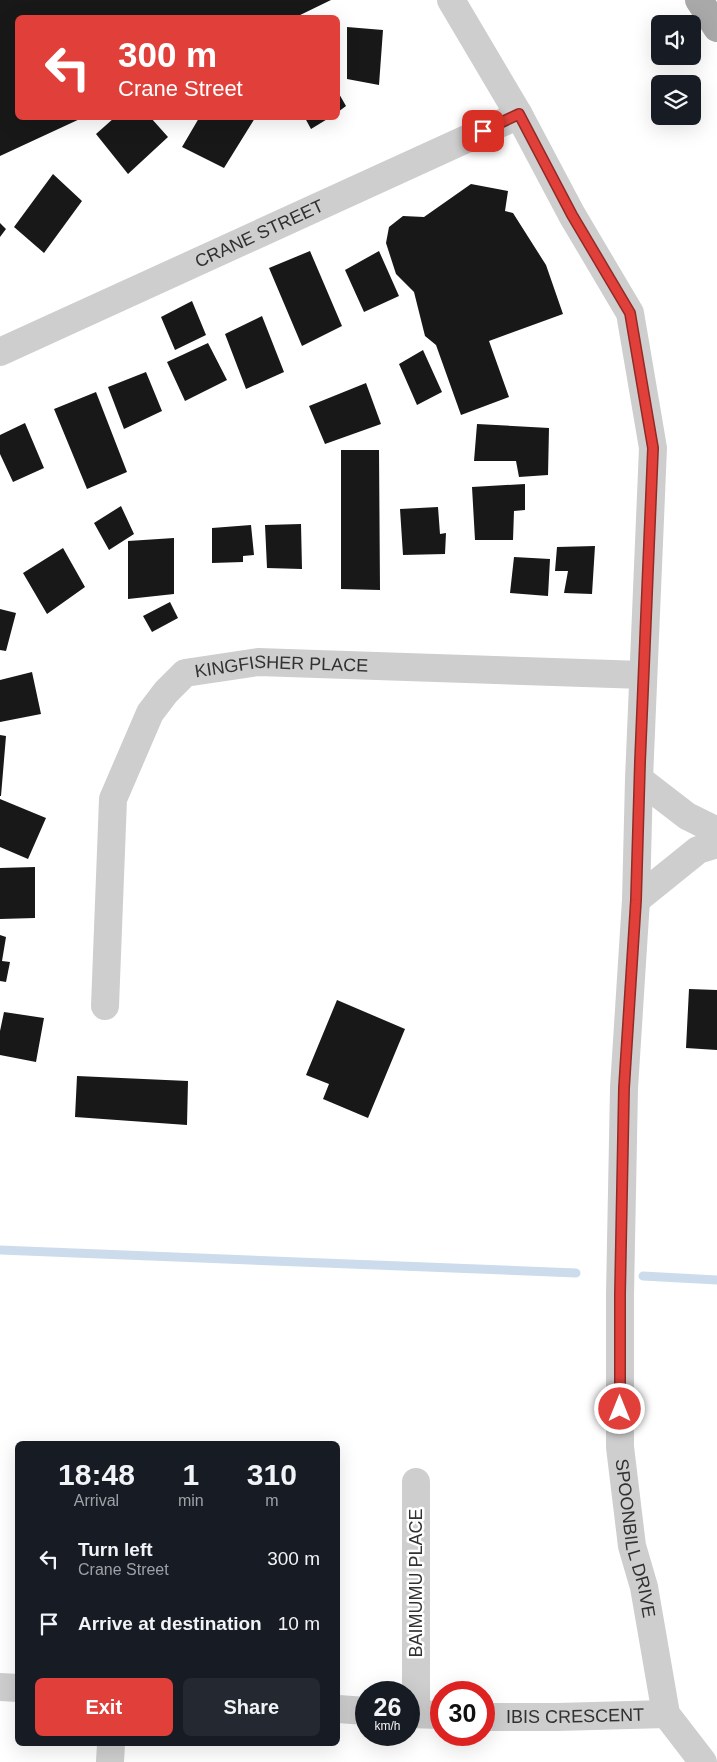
<!DOCTYPE html>
<style>
body{margin:0;font-family:Helvetica,sans-serif;background:#242831;color:#f1f3f6;height:100vh;display:flex;flex-direction:column;font-size:19px;white-space:nowrap}
*{box-sizing:border-box;margin:0}
p{font-size:16px;color:#9ea1a6}
.icon{flex:none;width:28px;height:28px;fill:none;stroke:currentColor;stroke-width:2;stroke-linecap:round;stroke-linejoin:round}
.map{position:relative;flex:1;overflow:hidden}
.panel{position:absolute;left:15px;top:1441px;width:325px;height:305px;display:flex;flex-direction:column;background:#171b24;border-radius:8px;box-shadow:0 5px 20px #0002}
.panel>*{flex:none}
.hud{position:absolute;left:15px;top:15px;width:325px;height:105px;border-radius:8px;box-shadow:0 5px 20px #0002;background:#e1403a;color:#fff;overflow:hidden}
.controls{position:absolute;left:651px;top:15px;display:grid;gap:10px}
.controls a{display:grid;place-items:center;width:50px;height:50px;border-radius:8px;background:#171b24;box-shadow:0 5px 20px #0002;font-size:25px}
.speed{position:absolute;left:355px;top:1681px;display:flex;gap:10px;font-size:25px;font-weight:700;text-align:center}
.speed>*{display:grid;place-content:center;width:65px;height:65px;border-radius:50%;background:#171b24;box-shadow:0 5px 20px #0002;line-height:1}
.speed small{font-size:12px;font-weight:400}
.speed .limit{border:8px solid #d22;background:#fff;color:#111}
.pin{position:absolute;display:grid;place-items:center;width:42px;height:42px;color:#fff;margin:-21px;border-radius:10px;box-shadow:0 2px 8px #0006}
.me{position:absolute;width:55px;margin:-28px;rotate:0deg;stroke-linejoin:round;filter:drop-shadow(0 0 4px #0008)}
.turn{display:flex;align-items:center;gap:18px;height:105px;padding:0 20px;font-size:22px}
.turn .icon{width:65px;height:65px;stroke-width:2.5}
.turn b{display:block;font-size:35px;line-height:42px}
.eta{display:flex;justify-content:space-evenly;align-items:center;height:85px;text-align:center}
.eta b{font-size:30px;font-weight:600;line-height:35px}
.action{display:flex;gap:10px;margin-top:auto;padding:10px 20px}
.action a{flex:1;height:58px;border-radius:8px;background:#e1403a;color:#fff;font-size:20px;font-weight:600;line-height:58px;text-align:center}
.action a+a{background:#242831;color:#f1f3f6}
ul{padding:0;list-style:none}
li{display:flex;align-items:center;gap:15px;height:65px;padding:0 20px}
li div{flex:1}
li b{display:block;font-size:19px}
li em{font-style:normal}
.map>svg:first-child{display:block}
.lines{fill:none;stroke-linecap:round;stroke-linejoin:round}
.stream{stroke:#cddcec;stroke-width:9}
.building{fill:#181818}
.minor{stroke:#cecece;stroke-width:28}
.major{stroke:#a9a9a9;stroke-width:28}
.route-casing{stroke:#922a26;stroke-width:12}
.route{stroke:#e1403a;stroke-width:9}
.labels{text-anchor:middle;dominant-baseline:central;stroke-width:5;stroke-linejoin:round;paint-order:stroke}
.street-label{font-size:18px;fill:#313131;stroke:#fff}
</style>
<div class="map">
<svg width="717" height="1762" viewBox="0 0 717 1762">
<rect width="100%" height="100%" fill="#fff"/>
<g class="lines">
<path class="stream" d="M0,1250l576,23
M643,1276l74,4"/>
</g>
<path class="building" d="M0,0h331l-37,18h-276v100h64l-82,38z
M347,27l36,3 -4,55 -32,-6z
M338,92l8,14 -8,6z
M114,118h37l17,19 -40,37 -32,-40z
M199,118h56l-31,50 -42,-21z
M305,118h24l-18,11z
M53,174l29,27 -38,52 -30,-26z
M471,184l37,7 -3,20 8,2 33,52 17,49 -74,27 20,56 -48,18 -25,-70 -11,-9 -11,-44 -18,-18 -10,-31 3,-16 14,-11 21,1z
M0,223l6,6 -6,8z
M310,251l32,75 -40,20 -33,-78z
M379,251l20,45 -35,16 -19,-42z
M192,301l14,34 -31,15 -14,-33z
M262,316l22,56 -38,17 -21,-55z
M208,343l19,37 -42,21 -18,-39z
M423,350l19,42 -25,13 -18,-41z
M146,372l16,39 -38,18 -16,-42z
M366,383l15,41 -56,20 -16,-38z
M96,392l31,80 -40,17 -33,-80z
M25,423l19,45 -31,14 -13,-28v-19z
M477,424l72,4 -1,47 -29,2 -3,-16h-42z
M341,450h38l1,140 -39,-1z
M525,484v26l-11,1 -1,29h-38l-3,-53z
M121,506l13,28 -25,16 -15,-27z
M438,507l2,27 6,-1 -1,21 -42,1 -3,-46z
M301,524l1,45 -35,-1 -2,-43z
M251,525l3,30 -11,1v6l-31,1v-35z
M174,538v56l-46,5v-58z
M595,546l-3,48 -28,-1 4,-22h-13l2,-24z
M63,548l22,39 -38,27 -24,-41z
M514,557l36,2 -2,37 -38,-3z
M170,602l8,16 -26,14 -9,-16z
M0,609l16,4 -10,38 -6,-1z
M32,672l9,42 -41,8v-42z
M0,735l6,1 -5,60h-1z
M0,799l46,19 -18,41 -28,-12z
M35,867v51l-35,1v-51z
M0,935l6,2 -4,24 8,1 -4,20 -6,-1z
M689,989l28,1v60l-31,-2z
M337,1000l68,29 -37,89 -45,-19 6,-15 -23,-9z
M4,1012l40,6 -8,44 -36,-7v-24z
M77,1076l111,5 -1,44 -112,-8z"/>
<g class="lines">
<g class="minor">
<path id="s1" d="M451,0l68,115 53,100 58,98 23,135 -14,331 -3,121 -12,188 -4,206v153l12,99 12,41 22,127 37,48"/>
<path id="s2" d="M0,352l519,-237"/>
<path d="M639,779l48,37 30,15"/>
<path d="M636,900l62,-50 19,-6"/>
<path id="s3" d="M105,1006l8,-207 37,-86 16,-21 19,-19 73,-11 385,13"/>
<path d="M0,1687l18,1"/>
<path d="M338,1709l28,2"/>
<path d="M409,1714l32,1"/>
<path d="M416,1714v-232"/>
<path id="s4" d="M484,1717h73l109,-3"/>
<path d="M110,1762l1,-18"/>
</g>
<path class="major" d="M699,0l18,28"/>
</g>
<g class="lines">
<defs>
<path id="route" d="M483,131l36,-17 53,101 58,98 23,135 -13,314 -4,138 -12,188 -4,206v115"/>
</defs>
<use href="#route" class="route-casing"/>
<use href="#route" class="route"/>
</g>
<g class="labels">
<g class="street-label">
<text stroke="none"><textPath href="#s2" startOffset="285">CRANE STREET</textPath></text>
<text stroke="none"><textPath href="#s3" startOffset="451">KINGFISHER PLACE</textPath></text>
<text stroke="none"><textPath href="#s1" startOffset="1590">SPOONBILL DRIVE</textPath></text>
<text transform="translate(416 1583) rotate(-90)">BAIMUMU PLACE</text>
<text stroke="none"><textPath href="#s4" startOffset="91">IBIS CRESCENT</textPath></text>
</g>
</g>
</svg>
<div class="controls">
<a><svg class="icon" aria-label="sound" viewBox="0 0 24 24"><path d="M4 9h4l5-4v14l-5-4H4zM17 9q2 3 0 6"/></svg></a>
<a><svg class="icon" aria-label="layers" viewBox="0 0 24 24"><path d="M12 4l9 5-9 5-9-5zM3 14l9 5 9-5"/></svg></a>
</div>
<div class="speed"><div>26<small>km/h</small></div><div class="limit">30</div></div>
<div class="pin" style="left:483px;top:131px;background:#d93025"><svg class="icon" aria-label="arrive" viewBox="0 0 24 24"><path d="M6 21V4h12l-3 4 3 4H6"/></svg></div>
<svg class="me" style="left:620px;top:1409px" viewBox="-20 -20 40 40"><circle r="17" fill="#e1403a" stroke="#fff" stroke-width="3"/><path d="M0-11L8 9 0 5-8 9z" fill="#fff"/></svg>
<div class="hud">
<div class="turn"><svg class="icon" aria-label="left" viewBox="0 0 24 24"><path d="M17 20v-9H6M10 6l-5 5 5 5"/></svg><div><b>300 m</b>Crane Street</div></div>
</div>
<section class="panel">
<div class="eta">
<div><b>18:48</b><p>Arrival</p></div>
<div><b>1</b><p>min</p></div>
<div><b>310</b><p>m</p></div>
</div>
<ul>
<li><svg class="icon" aria-label="left" viewBox="0 0 24 24"><path d="M17 20v-9H6M10 6l-5 5 5 5"/></svg><div><b>Turn left</b><p>Crane Street</p></div><em>300 m</em></li>
<li><svg class="icon" aria-label="arrive" viewBox="0 0 24 24"><path d="M6 21V4h12l-3 4 3 4H6"/></svg><div><b>Arrive at destination</b></div><em>10 m</em></li>
</ul>
<div class="action"><a>Exit</a><a>Share</a></div>
</section>
</div>
